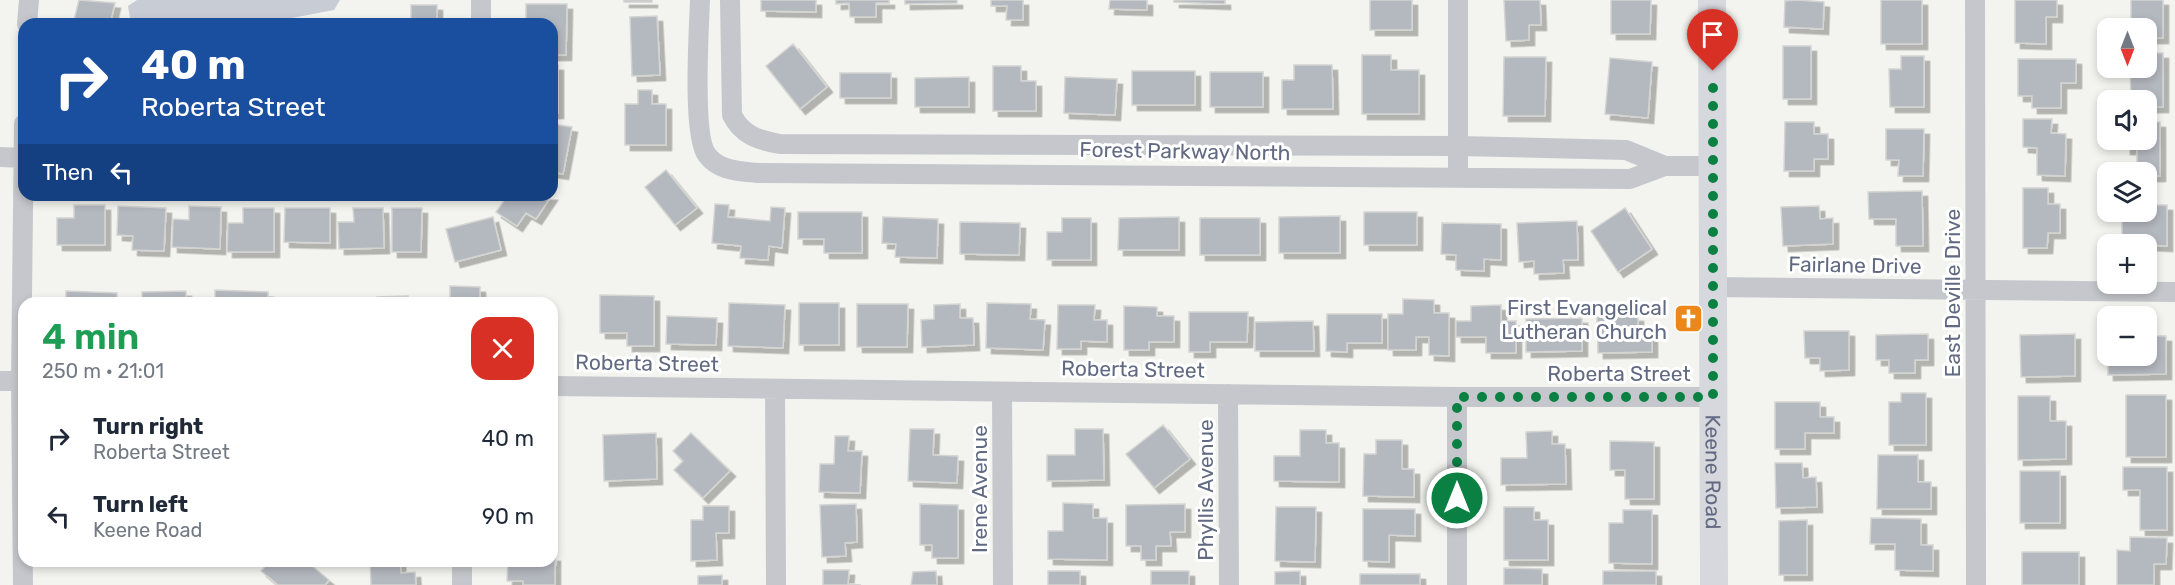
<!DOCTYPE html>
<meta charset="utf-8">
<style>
body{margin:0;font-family:Rubik,sans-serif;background:#f6f6f7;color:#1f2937;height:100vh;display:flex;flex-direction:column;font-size:22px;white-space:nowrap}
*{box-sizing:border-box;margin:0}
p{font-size:20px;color:#747a83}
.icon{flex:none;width:33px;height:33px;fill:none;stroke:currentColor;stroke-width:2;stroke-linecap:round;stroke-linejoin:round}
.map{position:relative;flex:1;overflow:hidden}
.sheet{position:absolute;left:18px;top:297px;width:540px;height:270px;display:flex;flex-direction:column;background:#fff;border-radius:18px;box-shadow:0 3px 9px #0003}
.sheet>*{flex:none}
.banner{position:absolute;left:18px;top:18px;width:540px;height:183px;border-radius:18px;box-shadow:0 3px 9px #0003;background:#1a4fa0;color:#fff;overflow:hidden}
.needle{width:39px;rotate:180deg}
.tools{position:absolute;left:2097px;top:18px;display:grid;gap:12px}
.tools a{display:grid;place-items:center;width:60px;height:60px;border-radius:12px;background:#fff;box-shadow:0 3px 9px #0003;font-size:30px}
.pin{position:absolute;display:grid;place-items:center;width:51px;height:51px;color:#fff;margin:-62px -26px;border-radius:50% 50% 50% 0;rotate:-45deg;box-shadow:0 0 6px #0007}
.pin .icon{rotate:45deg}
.me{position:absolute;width:66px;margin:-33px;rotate:0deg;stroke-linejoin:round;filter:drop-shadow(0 0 4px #0008)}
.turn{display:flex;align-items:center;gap:21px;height:126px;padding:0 24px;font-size:27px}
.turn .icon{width:78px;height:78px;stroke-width:2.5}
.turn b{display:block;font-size:42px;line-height:51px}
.then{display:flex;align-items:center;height:57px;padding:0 24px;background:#0003;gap:12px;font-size:22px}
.round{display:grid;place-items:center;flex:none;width:63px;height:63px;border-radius:18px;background:#f6f6f7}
.overview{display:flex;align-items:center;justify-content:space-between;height:102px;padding:0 24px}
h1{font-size:36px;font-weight:600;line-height:45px;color:#1e9e55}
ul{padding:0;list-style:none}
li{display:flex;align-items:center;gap:18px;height:78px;padding:0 24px}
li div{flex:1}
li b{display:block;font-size:22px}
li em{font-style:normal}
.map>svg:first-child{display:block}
.water{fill:#c8ccd4}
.building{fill:#b4b8bf;stroke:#d4d5d2;stroke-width:1.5;filter:url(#shadow)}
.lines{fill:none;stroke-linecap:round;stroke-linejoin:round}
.minor{stroke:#c6c7cc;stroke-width:20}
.secondary{stroke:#d6d8de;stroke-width:28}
.route{stroke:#0b8043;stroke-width:10;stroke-dasharray:0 18}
.labels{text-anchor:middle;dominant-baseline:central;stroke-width:6;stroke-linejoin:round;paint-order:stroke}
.street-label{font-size:21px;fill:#616a82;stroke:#fff}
.poi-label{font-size:21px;fill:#616a82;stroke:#fff;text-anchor:end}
</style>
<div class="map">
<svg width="2175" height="585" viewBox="0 0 2175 585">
<defs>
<filter id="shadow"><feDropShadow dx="5.5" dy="5.5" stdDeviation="0" flood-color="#0004"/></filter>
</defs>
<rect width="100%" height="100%" fill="#f3f4ef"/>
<path class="water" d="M137,0h203l-6,10 -74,14h-129l-3,-18z"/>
<path class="building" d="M79,0l36,3 -5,21h-37z
M624,0h28v2h-28z
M761,0h55v12l-55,-1z
M836,0h53v3h-13v14h-26l-1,-14 -13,1z
M905,0h52v3l-52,1z
M991,0h32v20h-17l1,-14h-16z
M1110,0h37v10l-38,-1z
M1174,0h51v4l-51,-2z
M1370,0h42v30h-42z
M1504,0h36l1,25h-12v15l-23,1z
M1611,0h40l-1,34h-39z
M1798,0l26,2 -1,27 -39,-2 1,-26z
M1881,0h41v44h-41z
M2015,0h42v17h-11v27l-31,-1z
M2131,0h32v38h-17v-10h-15z
M526,4h41l-1,51h-14v-31h-26z
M411,5h26v19h-39v-3h13z
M657,16l3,59 -28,1 -2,-59z
M793,44l34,43 -27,22 -34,-43z
M1783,46h28v53h-28z
M2146,53h17v54h-17v-7h-15l-1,-32h16z
M1362,55h29v15h28v44h-57z
M1901,56h23v51h-34l-1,-38h12z
M1504,57h42l-1,59h-42z
M1610,58l42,4 -4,56 -43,-4z
M2018,59h58v24h-15v25h-29v-12h-14z
M552,65h6v48h-6z
M1294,65h38l1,44h-51v-29h12z
M993,66h28v15h15v30h-43z
M1132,71h63v34h-63z
M1210,72h53v35h-53z
M840,73h51v25h-51z
M969,77v30h-54v-29z
M1065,77l52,2 -2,36 -51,-2z
M638,90h14v14h14v41h-41v-41h13z
M2023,119h29l-1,14 15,1 -1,42 -28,-1v-27l-14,-1z
M1785,122h29v12h14v25h-14v12h-30z
M2146,122h14v54h-14v-4h-9v-23h-12v-9h21z
M552,124l20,3 -9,47 -11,-2z
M1886,129h38l-1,47h-25l1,-16h-13z
M666,170l31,38 -22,17 -30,-38z
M2023,188h25v16h12v29h-12l-1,15h-24z
M1922,191l1,55h-27v-27h-27l-1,-27z
M508,195h44l-16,24 -10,-6 -9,13 -21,-14z
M715,204l14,1 -1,12 42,4 1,-14 14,1 -3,40 -13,-2 -1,14 -28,-2 1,-12 -29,-3z
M74,205h31v40h-48v-27h17z
M2146,205h21v41l-37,-2v-8h-8v-24h24z
M118,206l48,2 -2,43 -32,-1 1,-14 -16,-1z
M189,206l32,1 -1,42 -48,-2 1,-28 16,1z
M1819,206l1,13 13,-1v26l-50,2 -2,-39z
M243,208h31v44h-47l1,-29h15z
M285,208h45v35l-46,-1z
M353,208h30l1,40 -45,1 -1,-27h16z
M392,208h30l-1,44h-29z
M1625,208l27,41 -34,23 -27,-41z
M798,212h64v41h-38v-14h-26z
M1364,212h53v33h-53z
M1340,216v37h-61v-36z
M493,217l8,33 -46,12 -9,-33z
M883,217l55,2 -1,39 -42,-1 1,-13 -14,-1z
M1179,217v33h-61l1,-32z
M1062,218h29v42h-44v-28h15z
M1200,218h60v37h-60z
M1577,221l1,39h-15l1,13 -30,1v-13l-15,1 -2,-39z
M960,222l60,1 -1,32 -59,-1z
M1442,223l59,1v36l-17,-1v12l-28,-1v-15l-15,-1z
M450,286l30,1v14l15,2h-45z
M215,290l53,2v11h-53z
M66,291l51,2v10h-51z
M186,291v12h-44v-11z
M600,295l54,1v50h-27v-13h-27z
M408,296v7h-31v-6z
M283,299h37v4h-37z
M1403,299l31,1v13h15v43l-20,-1v-18h-13v13h-28v-36h15z
M729,303l56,2 -2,43 -55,-2z
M799,303h40v42h-40z
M987,303l44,1 -1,15 15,1 -2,30 -57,-2z
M857,304h51l-1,43h-50z
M960,304v14h13l1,27 -52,2 -1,-27 13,-1v-14z
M1058,305h37l-1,15h13v22l-26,-1v8h-24z
M1501,305v16h15v32h-30v-16h-30v-16h15v-15z
M1124,306l33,1v9h17v26h-25v8h-25z
M1189,312h59l-1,30h-37v10h-21z
M1327,314h55v29h-35v9l-21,-1z
M667,316l50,2 -1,27 -50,-1z
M1638,316v12h14v24l-54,1 -1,-36z
M1582,318v33l-56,1v-33z
M1313,321l1,30h-59v-29z
M1804,331h45v39l-29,1v-13h-15z
M1928,334v26h-13v13h-26v-13h-13v-25z
M2075,334v42l-54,1 -1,-42z
M2146,336h20v38l-58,1v-19h38z
M1901,393h25v52h-37v-43h12z
M2126,395h40v62h-40z
M2018,396h32v25h16v38l-48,1z
M1775,402h45v15h14v16h-29v16h-30z
M1163,425l27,34 -36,29 -28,-34z
M910,429h24l-1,26 25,1 -1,27 -49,-2z
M1075,429h28l1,51 -57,1v-26h28z
M1300,430h26v13h13v39l-65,-1v-25h26z
M1552,431v13h13l1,40 -65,1v-27h26l-1,-26z
M656,433l1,46 -53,2 -1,-46z
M691,433l39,38 -27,27 -29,-28 9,-9 -10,-10z
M835,436h14l-1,15h14l-2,42 -41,-1 1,-28h14z
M1376,440h26v29h12v28l-51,-1 1,-42h12z
M1610,441l44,1v57h-29v-29h-15z
M1878,455h40v27h13v27h-54z
M1775,463h27l1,15 13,-1 1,30 -41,1z
M2123,467h44v63h-27v-40h-17z
M2020,471h40v52h-40z
M1063,503l30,1v14h14v42l-59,-1v-28h15z
M856,504l1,38 -12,1 1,13 -24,1 -2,-52z
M920,504l38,1v53h-26v-13h-12z
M1185,504v28h-15l1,14h-15v14h-15v-14h-15v-41z
M703,506h26v27h-13l1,27 -26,1v-41h12z
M1276,507h40l-1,55 -40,-1z
M1504,507h30v13h14v40h-44z
M1363,509h52v27l-26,-1v27l-26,-1z
M1623,510h29v54l-43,-1v-40h14z
M1871,518l50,1v26h12v26l-38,-1v-26h-25z
M1807,520v55h-28v-54z
M2130,537l37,1 -1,26h-12v21h-37v-35l13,1z
M2022,552h57v33h-57z
M552,556h3v29h-32v-4h-16l1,-20h44z
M270,561h36l23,19 -4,5h-47l-17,-14z
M370,561h30l1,12 14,-1 1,13h-45z
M1504,568l38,1v16h-38z
M823,570h26l-1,14 13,1h-38z
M936,571l1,14h-26l2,-13z
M1048,571h32v14h-32z
M1151,571h38v14h-38z
M1300,571v14h-25v-13z
M1603,571h53v14h-53z
M1360,574h60v11h-60z
M722,575v10h-24v-9z"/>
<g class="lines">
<path class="minor" d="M700,0c-1,29 -8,136 7,155 12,16 32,16 50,18l873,6 35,-13h48
M730,0l2,115c10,20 26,25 48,29l679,2 167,4 39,16
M1975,0l1,585
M27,24l2,-24
M481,24v-24
M0,157l24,1
M1458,178v-178
M1714,287l461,5
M0,381h24
M552,386l905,11h257
M775,389l1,196
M1002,392l1,193
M1228,394l1,191
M1457,397v188
M462,561v24
M23,585l-2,-204 3,-257"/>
<path class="secondary" id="s1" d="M1712,0l2,585"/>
</g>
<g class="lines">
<path class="route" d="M1457,498v-101h256v-326"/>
</g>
<defs>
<symbol id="church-square" viewBox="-11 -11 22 22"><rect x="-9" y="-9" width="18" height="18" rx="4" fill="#eb8819" stroke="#fff"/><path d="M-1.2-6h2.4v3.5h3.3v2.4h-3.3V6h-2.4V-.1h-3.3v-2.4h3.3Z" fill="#fff"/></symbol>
</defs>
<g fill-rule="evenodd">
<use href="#church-square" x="1672" y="302" width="33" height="33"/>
</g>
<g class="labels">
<g class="street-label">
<text transform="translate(1185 151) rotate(1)">Forest Parkway North</text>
<text transform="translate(1855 265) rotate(1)">Fairlane Drive</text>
<text transform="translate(1952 293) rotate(-90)">East Deville Drive</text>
<text transform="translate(647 363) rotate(1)">Roberta Street</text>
<text transform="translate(1133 369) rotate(1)">Roberta Street</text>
<text x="1619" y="373">Roberta Street</text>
<text stroke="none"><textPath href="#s1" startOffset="472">Keene Road</textPath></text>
<text transform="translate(979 489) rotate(-90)">Irene Avenue</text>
<text transform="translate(1205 490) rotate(-90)">Phyllis Avenue</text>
</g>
<g class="poi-label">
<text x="1667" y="307">First Evangelical<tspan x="1667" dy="24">Lutheran Church</tspan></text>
</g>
</g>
</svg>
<div class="tools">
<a><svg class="needle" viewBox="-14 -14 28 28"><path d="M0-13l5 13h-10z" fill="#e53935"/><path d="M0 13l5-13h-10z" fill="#747a83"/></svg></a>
<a><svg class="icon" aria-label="sound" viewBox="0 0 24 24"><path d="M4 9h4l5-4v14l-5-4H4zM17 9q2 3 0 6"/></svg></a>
<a><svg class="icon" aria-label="layers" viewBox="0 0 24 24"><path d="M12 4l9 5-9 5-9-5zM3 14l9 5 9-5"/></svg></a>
<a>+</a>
<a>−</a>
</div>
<div class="pin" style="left:1713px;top:71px;background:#d93025"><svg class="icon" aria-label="arrive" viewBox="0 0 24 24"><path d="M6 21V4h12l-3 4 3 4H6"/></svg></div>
<svg class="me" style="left:1457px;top:498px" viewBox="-20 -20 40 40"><circle r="17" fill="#0b8043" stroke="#fff" stroke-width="3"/><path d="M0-11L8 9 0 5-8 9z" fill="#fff"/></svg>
<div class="banner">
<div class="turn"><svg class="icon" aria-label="right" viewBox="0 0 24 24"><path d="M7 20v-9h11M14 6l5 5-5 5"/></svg><div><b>40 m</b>Roberta Street</div></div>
<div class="then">Then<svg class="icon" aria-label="left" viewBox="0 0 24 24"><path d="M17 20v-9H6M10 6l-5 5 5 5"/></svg></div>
</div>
<section class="sheet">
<div class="overview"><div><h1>4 min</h1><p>250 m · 21:01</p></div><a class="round" style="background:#d93025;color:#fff"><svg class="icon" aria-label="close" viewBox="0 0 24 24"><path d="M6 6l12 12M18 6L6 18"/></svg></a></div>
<ul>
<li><svg class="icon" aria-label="right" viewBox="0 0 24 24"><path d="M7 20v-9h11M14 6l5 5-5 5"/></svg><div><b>Turn right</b><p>Roberta Street</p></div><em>40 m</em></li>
<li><svg class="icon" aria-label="left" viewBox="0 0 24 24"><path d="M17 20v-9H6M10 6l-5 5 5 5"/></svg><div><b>Turn left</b><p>Keene Road</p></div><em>90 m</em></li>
</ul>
</section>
</div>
